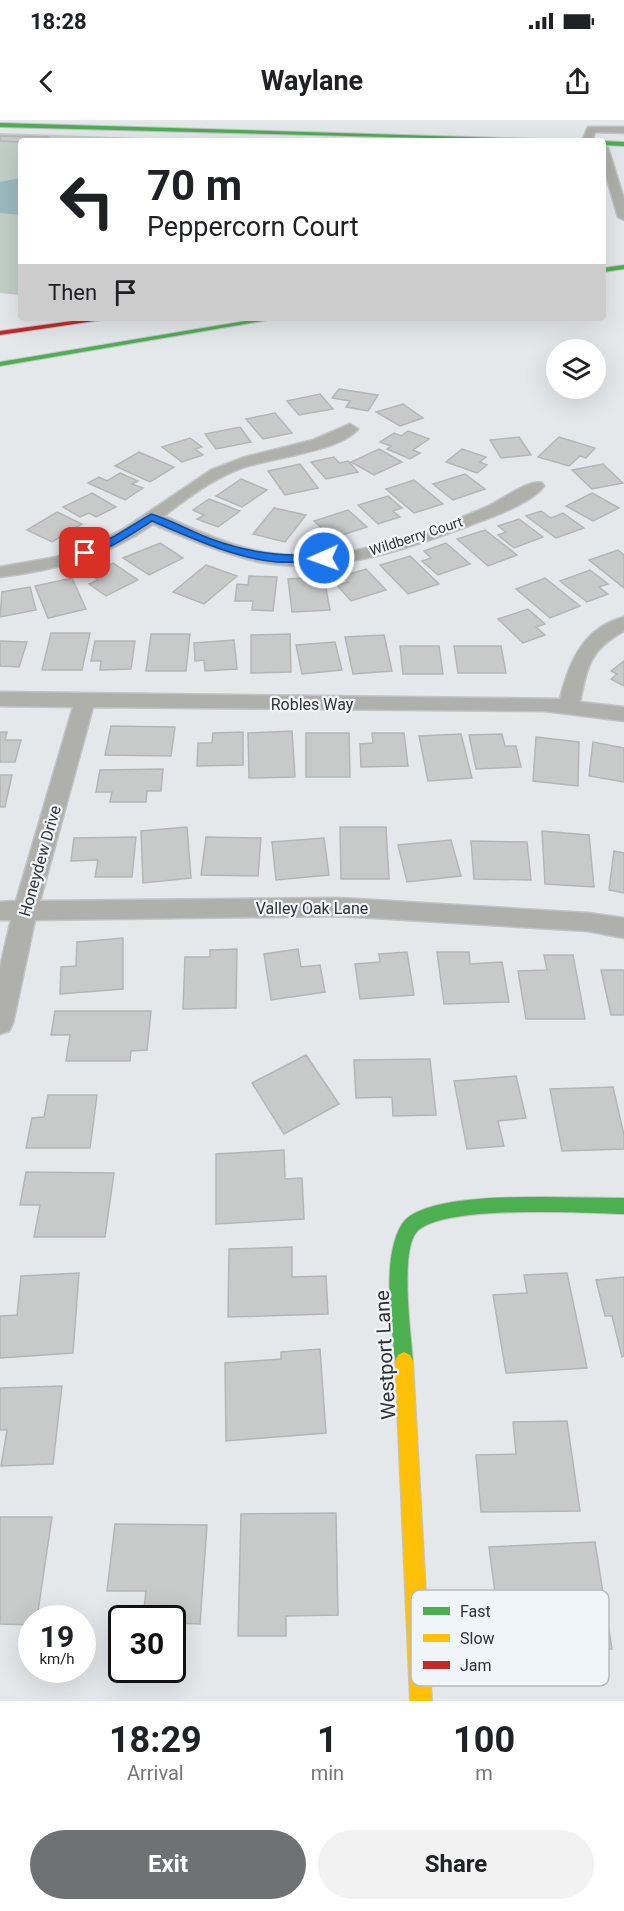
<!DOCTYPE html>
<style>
body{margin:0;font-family:Roboto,sans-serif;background:#f2f2f2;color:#202124;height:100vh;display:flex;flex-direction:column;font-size:22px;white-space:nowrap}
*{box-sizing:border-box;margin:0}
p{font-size:20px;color:#757577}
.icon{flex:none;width:33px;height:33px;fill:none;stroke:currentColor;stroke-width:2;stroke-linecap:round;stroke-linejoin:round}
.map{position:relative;height:1581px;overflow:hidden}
.panel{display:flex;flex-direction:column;background:#fff;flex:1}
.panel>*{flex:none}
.top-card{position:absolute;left:18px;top:18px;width:588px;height:183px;border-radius:6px;box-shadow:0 6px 24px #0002;background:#fff;color:#202124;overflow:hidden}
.fabs{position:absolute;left:546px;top:219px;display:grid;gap:12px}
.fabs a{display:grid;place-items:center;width:60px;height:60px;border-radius:50%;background:#fff;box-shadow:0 6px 24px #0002;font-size:30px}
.speed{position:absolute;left:18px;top:1485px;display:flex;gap:12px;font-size:30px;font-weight:700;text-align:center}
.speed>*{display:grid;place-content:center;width:78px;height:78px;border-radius:50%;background:#fff;box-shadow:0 6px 24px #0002;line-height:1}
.speed small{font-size:15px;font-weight:400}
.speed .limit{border:3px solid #111;border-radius:9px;background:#fff;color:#111}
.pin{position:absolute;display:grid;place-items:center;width:51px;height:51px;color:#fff;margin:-26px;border-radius:12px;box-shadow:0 3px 9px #0006}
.me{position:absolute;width:66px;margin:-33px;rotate:268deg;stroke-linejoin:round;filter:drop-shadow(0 0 4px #0008)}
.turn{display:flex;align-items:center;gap:21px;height:126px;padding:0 30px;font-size:27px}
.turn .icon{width:78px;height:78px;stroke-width:2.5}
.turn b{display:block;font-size:42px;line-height:51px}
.then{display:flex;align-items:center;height:57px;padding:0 30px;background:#0003;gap:12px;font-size:22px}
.eta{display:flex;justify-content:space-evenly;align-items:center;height:102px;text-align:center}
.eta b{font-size:36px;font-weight:700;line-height:42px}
.button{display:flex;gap:12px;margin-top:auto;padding:12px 30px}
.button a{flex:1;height:69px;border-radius:36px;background:#6f7173;color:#fff;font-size:24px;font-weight:700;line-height:69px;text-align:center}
.button a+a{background:#f2f2f2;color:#202124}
.status{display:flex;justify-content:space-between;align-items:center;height:42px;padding:0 30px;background:#fff;direction:ltr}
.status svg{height:16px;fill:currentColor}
header{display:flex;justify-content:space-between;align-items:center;height:78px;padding:0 30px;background:#fff;font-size:27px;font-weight:700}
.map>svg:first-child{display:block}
.green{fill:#c1cfc6}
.water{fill:#9cb9c0}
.building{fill:#c8c9c9;stroke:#b5b5b5;stroke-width:1.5}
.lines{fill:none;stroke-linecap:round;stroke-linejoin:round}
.street-casing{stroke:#c1c3c5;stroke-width:3}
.fast-casing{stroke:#c1c3c5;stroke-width:2}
.slow-casing{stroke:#c1c3c5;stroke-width:2}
.jam-casing{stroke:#c1c3c5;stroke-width:2}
.street{fill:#afafac;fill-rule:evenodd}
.fast{fill:#4caf50;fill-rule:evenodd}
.slow{fill:#ffc107;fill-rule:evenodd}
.jam{fill:#c62828;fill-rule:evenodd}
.route{fill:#1a73e8;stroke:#114b97;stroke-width:1.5}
.labels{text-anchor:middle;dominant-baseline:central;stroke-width:4.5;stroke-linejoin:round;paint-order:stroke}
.far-street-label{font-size:14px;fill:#2f3133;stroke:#f0f5fa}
.street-label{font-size:16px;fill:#2f3133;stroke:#f0f5fa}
.near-street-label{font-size:20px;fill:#2f3133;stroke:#f0f5fa}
.key{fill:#f0f5fa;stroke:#b6babe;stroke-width:1.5}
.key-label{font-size:16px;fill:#2f3133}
</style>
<div class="status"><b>18:28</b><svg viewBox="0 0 49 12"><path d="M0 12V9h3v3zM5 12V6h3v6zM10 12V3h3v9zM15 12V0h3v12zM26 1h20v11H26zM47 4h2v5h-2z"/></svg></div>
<header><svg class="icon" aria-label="back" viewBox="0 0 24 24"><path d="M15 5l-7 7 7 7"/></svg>Waylane<svg class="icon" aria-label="share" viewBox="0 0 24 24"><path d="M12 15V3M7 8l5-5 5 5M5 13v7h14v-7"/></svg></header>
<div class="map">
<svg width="624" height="1581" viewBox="0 0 624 1581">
<rect width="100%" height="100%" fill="#e5e8eb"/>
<path class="green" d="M0,13l230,8h-209v154l-21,-2z"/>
<path class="water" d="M21,58v37l-21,-2v-31z"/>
<path class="building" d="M0,16l48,1 -3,4 -24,1 -21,-1z
M339,269l39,6 -10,16 -22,-4 4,-6 -18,-3z
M320,274l13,15 -34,6 -12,-14z
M403,284l20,14 -23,8 -24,-14z
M275,293l17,20 -29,6 -17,-20z
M240,307l11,15 -35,7 -11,-15z
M408,311l21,8 -16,11 7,3 -10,6 -23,-10 4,-3 -11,-4 14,-9 7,3z
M519,317l12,18 -30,3 -11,-18z
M559,317l36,11 -9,10 -6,-2 -11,10 -31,-9z
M190,318l12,9 -7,2 8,6 -21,7 -20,-15z
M379,329l23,13 -28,13 -23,-13z
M462,329l24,8 -6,5 7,3 -10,8 -31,-11z
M139,332l35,15 -24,15 -35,-16z
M334,337l5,6 9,-2 10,11 -32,7 -15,-17z
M300,344l18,24 -33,7 -17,-24z
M603,344l20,19 -31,6 -20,-19z
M120,353l18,8 -6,3 11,4 -18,12 -37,-17 11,-6 8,4z
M465,354l20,15 -32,11 -20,-16z
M241,359l26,11 -25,17 -26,-11z
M414,360l29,24 -29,9 -28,-24z
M92,373l24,14 -20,10 -7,-4 -9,4 -17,-10z
M592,373l27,15 -26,13 -27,-15z
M388,376l14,12 -9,3 7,6 -22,7 -20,-19z
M209,379l31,12 -22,16 -21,-8 7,-4 -11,-5z
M274,388l32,7 -21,27 -32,-8z
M348,390l19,17 -34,11 -19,-17z
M541,391l10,7 12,-5 21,15 -28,10 -30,-22z
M57,392l25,12 -30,18 -25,-12z
M519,399l24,18 -29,11 -16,-13 8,-3 -8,-6z
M485,410l32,25 -29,11 -31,-27z
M160,423l23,15 -34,17 -26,-17z
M446,423l24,21 -32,11 -16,-14 9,-3 -7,-7z
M618,430l6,5v33l-35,-28z
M410,436l29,28 -31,10 -28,-29z
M113,443l25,17 -32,16 -17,-12 9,-4 -8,-6z
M206,445l31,11 -33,28 -31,-12z
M366,449l20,21 -35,11 -14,-16 11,-3 -6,-6z
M590,450l18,14 -9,3 9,7 -21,8 -27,-21z
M249,456l28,1 -4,34 -21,-1 1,-9h-18l2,-17 11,1z
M324,457l6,33 -38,2 -4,-33z
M72,458l14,31 -38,9 -13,-32z
M545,458l35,28 -30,12 -34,-29z
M30,467l6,23 -36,7 2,-25z
M528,489l17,15 -9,3 9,8 -22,8 -25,-24z
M51,513h39l-8,37h-40z
M151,514h39l-4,37h-40z
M290,514l1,38 -40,1v-38z
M384,515l8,36 -39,3 -8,-37z
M234,520l3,29 -32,2 -1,-11 -9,1 -1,-18z
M0,521l27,1 -8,25 -19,-1z
M95,521h40l-4,28 -31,1 1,-9h-10z
M335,522l7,28 -40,4 -6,-29z
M400,526h39l4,28h-40z
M454,526h47l5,27h-48z
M624,541v25l-13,-7 6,-5 -6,-3z
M111,606l64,1 -4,29 -66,-1z
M292,611l3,46 -46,1 -1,-45z
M0,612h7l-2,8h16l-6,22h-15z
M243,612v33l-46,1 1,-23h14l1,-10z
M306,613h43l1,44h-44z
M372,613h32l4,33 -47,1 -1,-23 13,-1z
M461,614l11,44 -44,3 -9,-45z
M502,614l3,12h11l5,21 -45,2 -7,-34z
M536,617l43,5 -1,44 -45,-5z
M593,622l31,6v34l-35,-6z
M163,649l-2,22h-14l-1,11h-36l2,-10h-16l4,-22z
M0,655h12l-7,32h-5z
M187,707l4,51 -48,5 -2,-52z
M340,707h46l3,52h-48z
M542,711l47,4 5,52 -49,-3z
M136,717l-4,40h-37l3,-17 -27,1 3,-23z
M206,717l55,1 -3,38 -57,-1z
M324,718l5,37 -53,5 -4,-38z
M451,720l10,36 -54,6 -9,-37z
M471,721l56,1 4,38 -57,-1z
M614,731l10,2v40l-15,-3z
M123,818v51l-63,5 1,-27 15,-1 1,-24z
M237,829l-1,59 -53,1 2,-52h25v-7z
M298,829l3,18 19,-2 5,27 -54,8 -7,-46z
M407,832l7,43 -54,4 -5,-35 25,-2 -1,-8z
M437,832h32l1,12 32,-2 7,40 -65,2z
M544,835h29l12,64h-59l-8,-48 29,-1z
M601,850h23v45h-13z
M55,891h96l-4,39 -16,1 -1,10h-64l4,-26h-19z
M306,935l33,49 -55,30 -32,-51z
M430,939l6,56 -43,1 -1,-19 -36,1 -2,-38z
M516,956l10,42 -28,3 6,25 -37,3 -13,-68z
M613,967l11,48v14l-62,2 -12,-62z
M48,975h49l-7,53h-64l6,-30 12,-1z
M284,1030l1,29 17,-1 2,41 -88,5v-70z
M26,1052l88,1 -9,64h-71l6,-32h-20z
M292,1127v30l34,-1 2,38 -100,3 1,-68z
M79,1153l-6,80 -73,5v-42l17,-1 4,-39z
M567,1153l20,95 -81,5 -13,-78 34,-2 -3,-18z
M624,1157v79l-2,1 -10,-41h-7l-9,-36z
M320,1229l6,84 -100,8 -1,-78 56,-4v-7z
M62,1266l-9,78 -52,2 6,-36h-7v-42z
M567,1301l13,90 -99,1 -5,-57 40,-1 -3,-32z
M336,1393l2,102 -52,1v20h-48l3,-122z
M0,1397h52l-15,101h-5v7l-32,-1z
M115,1404l92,1 -7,99 -28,-1v-5h-29l3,-27h-39z
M595,1422l17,107 -88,4 -6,-47 -21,2 -8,-61z"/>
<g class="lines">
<defs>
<path id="street" d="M588,7h36v6l-29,-1 -3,9h-10z
M603,25l5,3 16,51v21l-6,-3 -15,-52z
M350,304l8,5c-19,23 -90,29 -119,40 -28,11 -52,29 -75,47 30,13 61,28 94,35 76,16 158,-14 226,-43 15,-6 44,-29 58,-25l2,3c-13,18 -55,32 -76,40 -65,25 -138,49 -208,36 -37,-8 -72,-23 -107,-38 -45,33 -98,46 -153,53v-10l56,-10 42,-15 27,-14 86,-58 34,-13 68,-17z
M624,497v14c-34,18 -37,36 -44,71l44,5v14l-80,-10 -451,-4 -53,194 300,-3 248,15 36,5v20l-36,-7 -248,-15 -305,4 -22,103 -4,8 -9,3v-67l11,-47h-11v-18l16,-1 57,-194 -73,-1v-14l560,7c9,-37 23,-71 64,-82z"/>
<path id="fast" d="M0,3l538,16 3,2 -541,-14z
M603,21l21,1v4l-21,-1z
M624,145v4l-21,3v-4z
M263,198h17l-280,48v-4z
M544,1077l80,1v16c-38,-1 -186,-10 -208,19 -16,20 -5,102 -3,128l-3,6 -6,3 -6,-3 -3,-6c-3,-39 -14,-103 7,-137 18,-28 111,-27 142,-27z"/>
<path id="slow" d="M404,1232l6,3 3,6 19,340h-22l-15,-340 3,-6z"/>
<path id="jam" d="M94,198h21l-115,17v-4z"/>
</defs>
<use href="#street" class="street-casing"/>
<use href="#fast" class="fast-casing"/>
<use href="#slow" class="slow-casing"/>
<use href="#jam" class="jam-casing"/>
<use href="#street" class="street"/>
<use href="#fast" class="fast"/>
<use href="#slow" class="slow"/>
<use href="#jam" class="jam"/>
</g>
<path class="route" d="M151,394c21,6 40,18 60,25 41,15 70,17 113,16l5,3 -5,3c-15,0 -32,2 -47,1 -43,-4 -85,-24 -125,-41 -13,8 -59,41 -72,32l35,-17z"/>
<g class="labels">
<g class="far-street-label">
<text transform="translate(416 416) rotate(-18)">Wildberry Court</text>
</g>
<g class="street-label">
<text x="312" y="584">Robles Way</text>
<text transform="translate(40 741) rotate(-74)">Honeydew Drive</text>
<text x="312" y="788">Valley Oak Lane</text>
</g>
<g class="near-street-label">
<text transform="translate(385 1235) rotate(-93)">Westport Lane</text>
</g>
</g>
<rect x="411" y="1470" width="198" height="96" rx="9" class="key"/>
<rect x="423" y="1487" width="27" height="8" fill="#4caf50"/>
<rect x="423" y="1514" width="27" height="8" fill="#ffc107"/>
<rect x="423" y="1541" width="27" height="8" fill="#c62828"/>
<g class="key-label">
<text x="460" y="1497">Fast</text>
<text x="460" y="1524">Slow</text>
<text x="460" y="1551">Jam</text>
</g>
</svg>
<div class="fabs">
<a><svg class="icon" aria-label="layers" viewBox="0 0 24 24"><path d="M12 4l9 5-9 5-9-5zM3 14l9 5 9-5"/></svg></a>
</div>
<div class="speed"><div>19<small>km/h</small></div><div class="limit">30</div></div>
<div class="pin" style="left:85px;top:433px;background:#d93025"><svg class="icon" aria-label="arrive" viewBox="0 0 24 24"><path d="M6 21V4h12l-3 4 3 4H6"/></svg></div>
<svg class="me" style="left:324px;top:438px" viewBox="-20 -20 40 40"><circle r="17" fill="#1a73e8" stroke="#fff" stroke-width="3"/><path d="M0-11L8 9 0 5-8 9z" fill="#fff"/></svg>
<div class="top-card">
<div class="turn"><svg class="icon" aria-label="left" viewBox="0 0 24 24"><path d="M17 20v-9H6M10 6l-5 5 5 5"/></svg><div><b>70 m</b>Peppercorn Court</div></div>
<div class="then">Then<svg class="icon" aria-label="arrive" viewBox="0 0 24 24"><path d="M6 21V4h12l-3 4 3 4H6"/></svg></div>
</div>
</div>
<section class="panel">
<div class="eta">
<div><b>18:29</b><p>Arrival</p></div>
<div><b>1</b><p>min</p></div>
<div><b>100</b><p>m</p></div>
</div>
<div class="button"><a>Exit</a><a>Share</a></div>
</section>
